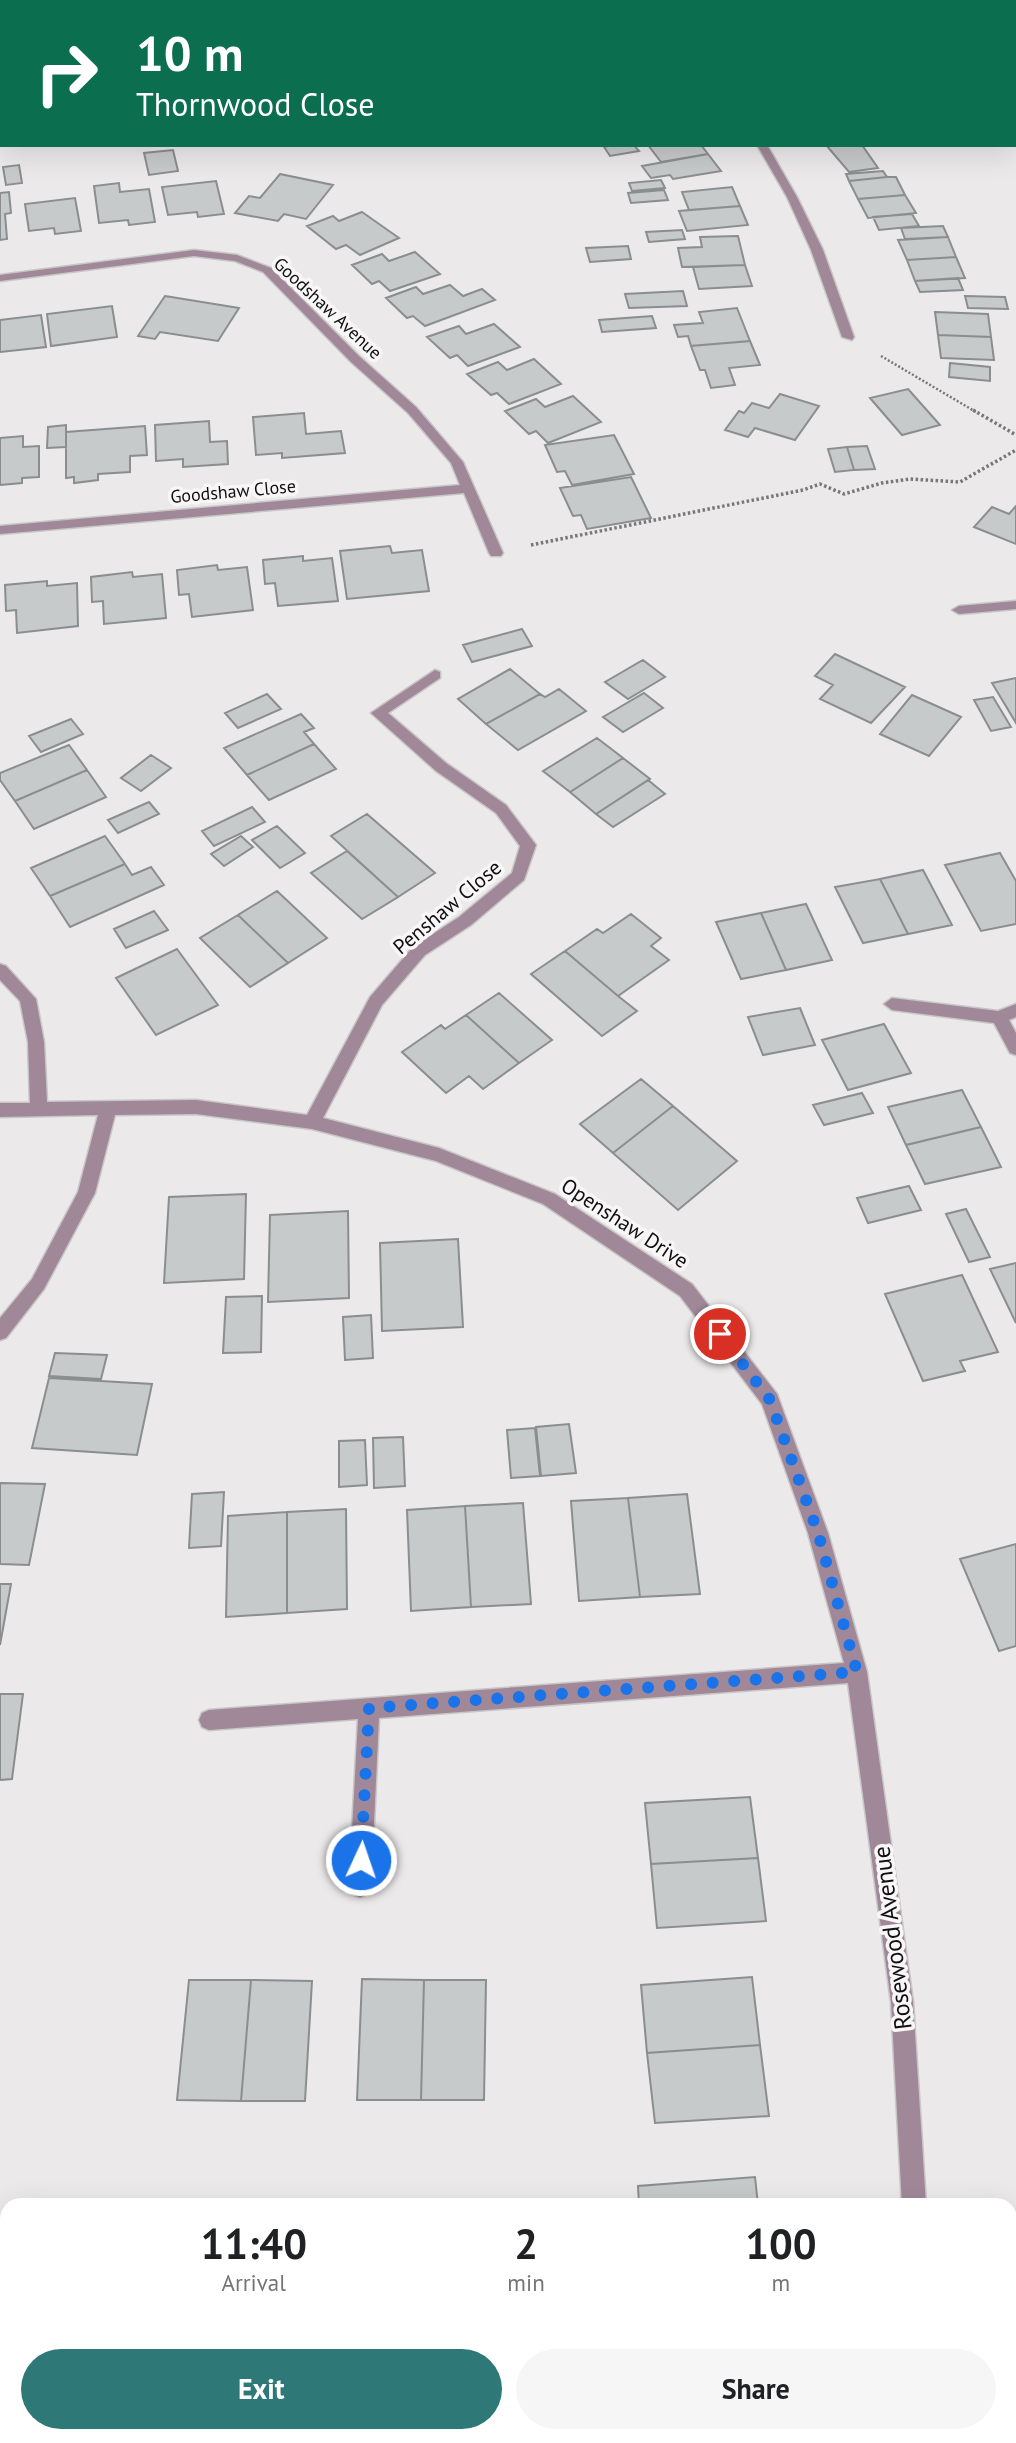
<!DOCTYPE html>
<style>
body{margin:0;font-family:"PT Sans",sans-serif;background:#f6f6f6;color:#202124;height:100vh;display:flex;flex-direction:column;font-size:26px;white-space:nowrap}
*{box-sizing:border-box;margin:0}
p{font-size:23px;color:#757577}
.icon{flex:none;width:38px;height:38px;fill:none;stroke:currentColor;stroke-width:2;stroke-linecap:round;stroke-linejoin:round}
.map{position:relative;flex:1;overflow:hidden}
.side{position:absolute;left:0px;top:2198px;width:1017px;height:245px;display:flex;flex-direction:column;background:#fff;border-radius:21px 21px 0 0;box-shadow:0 7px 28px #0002}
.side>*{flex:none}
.guide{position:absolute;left:0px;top:0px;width:1017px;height:147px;box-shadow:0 7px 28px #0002;background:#0b6e4f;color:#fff;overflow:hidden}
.pin{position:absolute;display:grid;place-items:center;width:60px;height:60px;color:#fff;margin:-30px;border:4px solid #fff;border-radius:50%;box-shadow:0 2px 7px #0007}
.me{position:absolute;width:77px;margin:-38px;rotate:3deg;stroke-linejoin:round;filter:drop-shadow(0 0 5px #0008)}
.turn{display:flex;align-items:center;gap:24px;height:147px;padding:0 21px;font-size:32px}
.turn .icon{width:91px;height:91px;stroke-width:2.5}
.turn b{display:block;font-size:49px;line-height:60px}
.eta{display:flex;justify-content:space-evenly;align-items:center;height:119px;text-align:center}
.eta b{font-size:42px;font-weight:700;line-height:49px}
.button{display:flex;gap:14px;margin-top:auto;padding:14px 21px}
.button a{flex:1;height:80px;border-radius:42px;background:#2e7878;color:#fff;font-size:28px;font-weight:700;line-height:80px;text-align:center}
.button a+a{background:#f6f6f6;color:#202124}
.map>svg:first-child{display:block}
.building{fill:#c7caca;stroke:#8a8e8e;stroke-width:2}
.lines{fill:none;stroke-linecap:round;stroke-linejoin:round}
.street-casing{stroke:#c9c6c8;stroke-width:3}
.secondary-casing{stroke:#c9c6c8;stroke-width:3}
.path-far1{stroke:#787677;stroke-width:2.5;stroke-dasharray:2 2;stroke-linecap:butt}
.path{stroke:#787677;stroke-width:3.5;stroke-dasharray:2.5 2.5;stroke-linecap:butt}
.street{fill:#a08898;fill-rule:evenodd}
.secondary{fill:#7b5a71;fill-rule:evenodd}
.route{stroke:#1a73e8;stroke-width:12;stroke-dasharray:0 21.6}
.labels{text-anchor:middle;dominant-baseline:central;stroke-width:7;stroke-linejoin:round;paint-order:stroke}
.far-street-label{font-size:18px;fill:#111011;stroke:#f9f6f8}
.street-label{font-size:21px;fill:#111011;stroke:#f9f6f8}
.near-street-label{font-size:24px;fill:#111011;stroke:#f9f6f8}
</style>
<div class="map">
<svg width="1016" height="2443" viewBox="0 0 1016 2443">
<rect width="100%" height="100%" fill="#ece9eb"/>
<path class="building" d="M108,0h65l1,2h-65z
M612,145h22l5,6 -29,5 -6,-9z
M648,145h53l7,9 -47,8z
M826,145h36l16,23 -29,4z
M173,150l5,21 -29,4 -5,-22z
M708,154l13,17 -48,8 -3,-4 -19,3 -9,-12z
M19,165l3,18 -16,2 -3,-18z
M883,171l4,6 -38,4 -3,-7z
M280,174l53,11 -27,34 -22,-5 -6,7 -43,-8 14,-17 11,2z
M887,177h9l9,18 -47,4 -9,-18z
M661,180l4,8 -33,3 -3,-8z
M216,181l8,33 -26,3 -1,-5 -29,3 -6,-28z
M119,183l1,9 29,-3 6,33 -26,3 -1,-5 -29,3 -5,-37z
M732,187l8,19 -51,4 -7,-18z
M664,190l4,10 -37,3 -3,-10z
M9,192l2,21 -6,1 2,25 -7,1v-47z
M905,195l11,18 -48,5 -10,-19z
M75,198l6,33 -26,3 -1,-6 -25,3 -4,-27z
M740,206l8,19 -61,6 -8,-20z
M362,212l37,26 -39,17 -14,-10 -10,4 -29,-23 26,-10 6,5z
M912,214l7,12 -40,4 -6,-13z
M943,226l5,11 -43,2 -4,-11z
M682,230l3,9 -36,3 -3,-10z
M738,236l7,29 -63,2 -4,-19 24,-1 -2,-10z
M948,237l8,20 -49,3 -9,-20z
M628,246l3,13 -41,3 -4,-14z
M415,252l25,22 -50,17 -11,-10 -7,3 -20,-19 30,-11 7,7z
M956,257l9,21 -50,3 -8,-21z
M745,265l7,21 -53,3 -6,-22z
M958,278l5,12 -43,2 -5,-11z
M450,285l13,11 19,-7 13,11 -70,26 -12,-10 -6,2 -21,-20 30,-11 7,7z
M683,291l4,15 -58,2 -4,-14z
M165,296l74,12 -21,33 -58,-9 -5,7 -17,-3z
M965,296l40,1 3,12 -40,-1z
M112,306l5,31 -66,9 -4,-32z
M737,308l13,33 -59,5 -3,-10 -10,1 -4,-12 29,-2 -4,-11z
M935,312l53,2 3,23 -53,-2z
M41,315l5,32 -46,5v-32z
M652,316l4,12 -54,4 -3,-12z
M494,324l26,23 -52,19 -11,-11 -7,3 -23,-21 32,-11 7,8z
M938,335l53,2 3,23 -53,-2z
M750,341l10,24 -31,3 6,17 -24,3 -6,-18h-5l-9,-24z
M534,359l27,25 -52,20 -12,-11 -6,2 -24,-21 31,-12 9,8z
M950,363l40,4v14l-41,-4z
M908,389l32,36 -38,10 -32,-37z
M780,394l39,12 -24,34 -40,-12 -7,9 -23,-7 14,-19 5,2 8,-10 17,5z
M573,396l28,26 -53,21 -12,-12 -7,3 -24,-23 31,-12 9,8z
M304,413l2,21 35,-3 4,22 -63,5v-5l-26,2 -3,-38z
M209,421l1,21 17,-1 1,23 -45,3v-8l-27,2 -1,-36z
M66,425v22l-19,1 1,-21z
M145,426l2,29 -17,1v16l-32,2v6l-24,3v-6l-8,1v-46z
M614,435l20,39 -62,11 -7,-14 -8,1 -12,-27z
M23,436v11l16,-1v31l-17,1v5l-22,2v-47z
M867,446l8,23 -21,1 -7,-23z
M847,447l7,23 -19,2 -7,-23z
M631,477l20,41 -64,11 -6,-14 -8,1 -13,-28z
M1016,506v38l-42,-17 18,-20 17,7z
M390,546l2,7 30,-3 7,41 -82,8 -7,-48z
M303,556v5l29,-3 6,43 -60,5 -3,-23 -10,1 -2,-24z
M217,565l1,5 29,-3 6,43 -61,7 -3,-23 -10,1 -2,-25z
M132,572l1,5 29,-3 4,44 -62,6 -1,-23 -11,1 -1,-25z
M47,581v5l30,-3 1,43 -61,7 -1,-23 -10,1 -1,-26z
M522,629l10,17 -60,16 -9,-17z
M835,654l70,33 -34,36 -51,-24 13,-14 -18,-9z
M643,660l22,17 -37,22 -23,-17z
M510,669l30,25 -54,30 -28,-25z
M1016,678v45l-24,-40z
M559,689l27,22 -68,39 -32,-26 54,-30 5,3z
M644,693l19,15 -40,24 -20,-15z
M267,694l14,15 -43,19 -13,-15z
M912,695l49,22 -32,39 -49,-22z
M993,697l18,30 -20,4 -17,-31z
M301,714l13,14 -10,4 10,12 -67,31 -23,-27z
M71,719l12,15 -42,18 -12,-16z
M597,738l26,20 -53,34 -27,-21z
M314,744l22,25 -67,31 -22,-25z
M69,745l18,25 -72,31 -15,-21v-7z
M151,755l20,13 -30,23 -20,-13z
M623,758l27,21 -54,35 -26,-22z
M87,770l19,27 -72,32 -19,-28z
M648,780l17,14 -52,33 -17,-13z
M149,802l10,12 -41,19 -10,-13z
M252,807l13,15 -51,24 -12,-15z
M367,814l68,59 -37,24 -67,-61z
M277,826l28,27 -25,15 -28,-28z
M105,836l20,28 -75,32 -19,-28z
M241,836l12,11 -29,19 -13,-12z
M347,851l51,46 -36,22 -51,-46z
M1000,853l16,28v43l-35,7 -36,-66z
M125,864l7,11 19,-8 13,18 -94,42 -20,-31z
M923,870l29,55 -44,9 -28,-55z
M880,879l28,55 -45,9 -28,-56z
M277,891l50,47 -39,25 -50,-48z
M806,904l26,56 -46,10 -25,-57z
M154,911l14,19 -42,18 -12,-19z
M761,913l25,57 -45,9 -25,-57z
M631,914l30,24 -10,8 18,14 -51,36 -53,-45 32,-22 6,4z
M238,915l50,48 -38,24 -50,-49z
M177,949l41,56 -62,30 -40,-57z
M565,951l53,45 19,15 -35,25 -71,-62z
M499,993l53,47 -33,23 -53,-48z
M800,1008l15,37 -52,10 -15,-38z
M466,1015l53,48 -36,26 -14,-13 -23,17 -44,-41 39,-27 4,4z
M884,1024l27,49 -63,17 -26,-50z
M641,1079l32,27 -60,47 -33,-29z
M962,1090l19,37 -75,18 -18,-38z
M862,1093l11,20 -49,12 -11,-20z
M673,1106l64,55 -59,49 -65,-57z
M981,1127l20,40 -76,17 -19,-39z
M909,1186l12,24 -53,13 -11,-25z
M246,1194l-2,85 -80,4 5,-86z
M966,1209l24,48 -21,5 -23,-48z
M348,1211l1,87 -81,4 2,-87z
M458,1239l5,88 -81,4 -2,-88z
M1016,1263v60l-26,-54z
M962,1275l36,77 -38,9 5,10 -42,10 -38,-87z
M262,1296l-1,56 -38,1 3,-56z
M371,1315l2,43 -28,2 -2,-43z
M55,1353l52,2 -6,24 -52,-3z
M49,1378l103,6 -15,71 -105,-7z
M569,1424l7,49 -35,3 -5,-49z
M535,1428l5,48 -29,2 -4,-48z
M403,1437l2,49 -31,2 -1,-50z
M365,1440l2,45 -28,2v-46z
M0,1483l45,1 -16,81 -29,-1z
M224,1492l-3,54 -32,2 3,-54z
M687,1494l13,100 -60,3 -12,-99z
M628,1498l12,99 -61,4 -8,-100z
M523,1503l8,101 -60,3 -6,-101z
M465,1506l6,101 -60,4 -4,-101z
M346,1509l1,100 -60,4v-101z
M287,1512v101l-61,4 2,-101z
M1016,1544v102l-17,5 -39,-92z
M0,1584h11l-11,61z
M0,1694h23l-11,85 -12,1z
M750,1797l8,61 -107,6 -6,-61z
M758,1858l8,63 -109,7 -6,-64z
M752,1977l8,68 -113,8 -6,-68z
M362,1979l62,1 -3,120h-64z
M189,1980h62l-10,121 -64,-1z
M251,1980l61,1 -7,120h-64z
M424,1980h62l-2,120h-63z
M760,2045l9,71 -114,7 -8,-70z
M755,2177l3,28h-119l-1,-19z
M273,2436h193v7h-193z
M639,2436h126l1,7h-127z"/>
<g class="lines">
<defs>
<path id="street" d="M612,0h10l2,2h-11z
M962,0h10l2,2h-11z
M1015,37h1v7h-1z
M757,145h10l30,52 26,53 31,87 -2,3 -10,-3 -31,-87 -24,-53z
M194,250l43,5 34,13 88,88 57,51 47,55 40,91 -2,3h-10l-2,-3 -25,-60 -464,41v-8l460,-41 -9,-22 -43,-50 -57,-51 -88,-90 -28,-11 -41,-5 -194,25v-6z
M1016,601v8l-57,5 -7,-4 7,-4z
M435,670l5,2v6l-52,35 58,50 60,42 30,40 -12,35 -53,45 -46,30 -43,50 -59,113 116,30 116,46 137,90 85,110 51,139 39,139 46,330 13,203h-24l-11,-203 -43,-319 -469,35 -8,168 -3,8 -8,3 -8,-3 -3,-8 9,-167 -149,11 -7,-3 -3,-7 3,-7 7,-3 635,-47 -36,-130 -46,-129 -82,-108 -137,-92 -107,-43 -124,-32 -116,-15 -81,1 -20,78 -51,96 -38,49 -6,2v-22l32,-39 46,-87 20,-77 -98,2v-14h30l-2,-61 -8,-41 -20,-21v-16l6,2 30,33 8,43 3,60 149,-2 111,15 63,-118 43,-50 46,-30 53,-44 8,-27 -24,-33 -60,-42 -65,-58z
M892,998l106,13 18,-7v13l-7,3 7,13v22l-6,-2 -16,-30 -102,-13 -8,-6z
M1010,2389l6,1v26l-6,-2z
M919,2436h26v7h-26z"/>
<path id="secondary" d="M381,0h18l-20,2z
M0,65h2v6h-2z"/>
</defs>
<use href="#street" class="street-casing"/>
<use href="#secondary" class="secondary-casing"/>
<path class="path-far1" d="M881,356l95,56"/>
<path class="path" d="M973,410l43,25
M531,545l272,-55 17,-6 24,10 38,-11 28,-4 50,3 56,-32"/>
<use href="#street" class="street"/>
<use href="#secondary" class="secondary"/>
</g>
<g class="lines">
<path class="route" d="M361,1860l8,-152 488,-36 -39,-139 -48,-133 -50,-66"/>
</g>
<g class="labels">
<g class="far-street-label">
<text transform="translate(328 308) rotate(43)">Goodshaw Avenue</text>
<text transform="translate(233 491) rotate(-5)">Goodshaw Close</text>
</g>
<g class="street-label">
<text transform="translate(447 907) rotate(-40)">Penshaw Close</text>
<text transform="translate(625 1223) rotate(33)">Openshaw Drive</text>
</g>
<g class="near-street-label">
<text transform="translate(892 1938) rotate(-97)">Rosewood Avenue</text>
</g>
</g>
</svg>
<div class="pin" style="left:720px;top:1334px;background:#d93025"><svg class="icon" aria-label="arrive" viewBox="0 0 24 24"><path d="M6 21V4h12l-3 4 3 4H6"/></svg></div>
<svg class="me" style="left:361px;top:1860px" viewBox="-20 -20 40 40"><circle r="17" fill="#1a73e8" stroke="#fff" stroke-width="3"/><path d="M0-11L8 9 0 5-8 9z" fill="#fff"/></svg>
<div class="guide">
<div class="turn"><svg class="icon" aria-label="right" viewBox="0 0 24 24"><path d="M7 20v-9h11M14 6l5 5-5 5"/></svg><div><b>10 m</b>Thornwood Close</div></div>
</div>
<section class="side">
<div class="eta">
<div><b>11:40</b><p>Arrival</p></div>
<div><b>2</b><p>min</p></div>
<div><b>100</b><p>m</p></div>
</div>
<div class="button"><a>Exit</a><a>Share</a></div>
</section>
</div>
